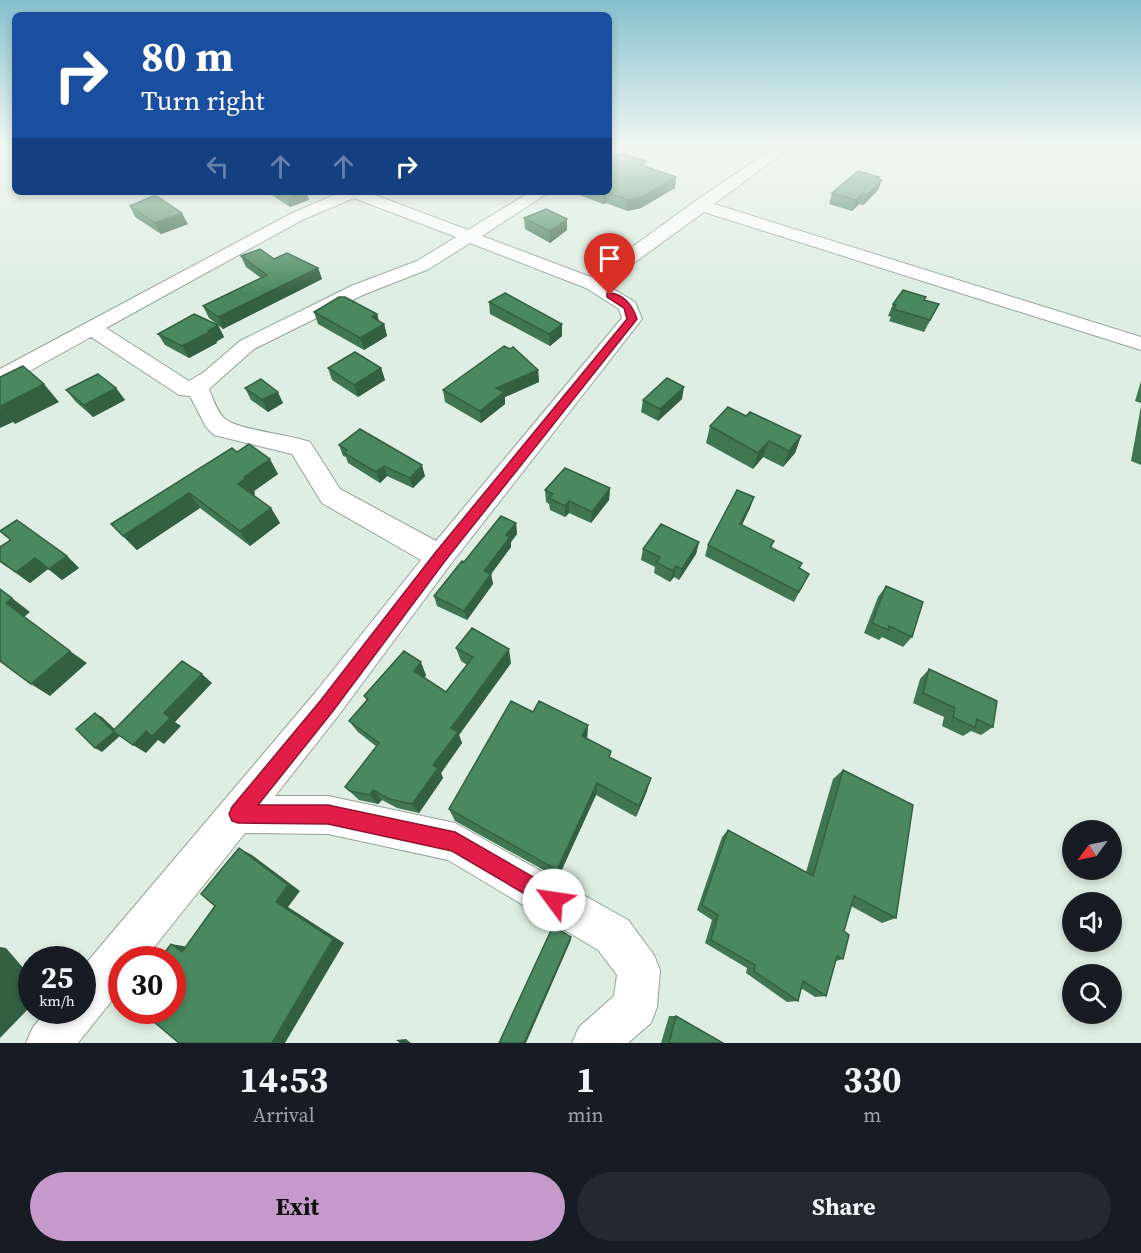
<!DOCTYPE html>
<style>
body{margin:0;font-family:"Source Serif 4",serif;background:#242831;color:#f1f3f6;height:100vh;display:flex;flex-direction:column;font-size:22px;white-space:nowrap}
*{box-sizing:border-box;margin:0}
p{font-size:20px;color:#9ea1a6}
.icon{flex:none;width:33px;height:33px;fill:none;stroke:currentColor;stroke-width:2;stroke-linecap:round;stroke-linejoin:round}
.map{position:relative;height:1043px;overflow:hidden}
.details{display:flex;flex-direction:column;background:#171b24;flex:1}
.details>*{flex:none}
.top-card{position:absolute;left:12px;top:12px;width:600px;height:183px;border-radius:9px;box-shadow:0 3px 9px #0003;background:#1a4fa0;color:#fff;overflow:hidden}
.needle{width:39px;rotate:237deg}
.buttons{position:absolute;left:1062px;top:820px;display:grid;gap:12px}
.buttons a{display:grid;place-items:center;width:60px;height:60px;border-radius:50%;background:#171b24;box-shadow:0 3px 9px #0003;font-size:30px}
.speed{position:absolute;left:18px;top:946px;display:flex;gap:12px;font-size:30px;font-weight:700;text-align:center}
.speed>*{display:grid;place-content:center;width:78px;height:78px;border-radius:50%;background:#171b24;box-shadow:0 3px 9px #0003;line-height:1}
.speed small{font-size:15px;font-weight:400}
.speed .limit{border:9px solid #d22;background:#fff;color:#111}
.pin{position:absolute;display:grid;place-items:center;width:51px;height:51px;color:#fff;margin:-62px -26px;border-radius:50% 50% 50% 0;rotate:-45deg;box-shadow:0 0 6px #0007}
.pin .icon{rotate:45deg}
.me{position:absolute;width:66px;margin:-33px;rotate:301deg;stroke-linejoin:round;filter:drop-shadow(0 0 4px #0008)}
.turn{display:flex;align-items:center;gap:21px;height:126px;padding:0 30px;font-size:27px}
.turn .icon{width:78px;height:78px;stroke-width:2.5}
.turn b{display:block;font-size:42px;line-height:51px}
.lanes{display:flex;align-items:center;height:57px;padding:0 30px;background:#0003;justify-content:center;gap:30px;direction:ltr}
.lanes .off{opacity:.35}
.eta{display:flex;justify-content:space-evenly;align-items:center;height:102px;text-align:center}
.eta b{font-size:36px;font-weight:700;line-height:42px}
.action{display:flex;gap:12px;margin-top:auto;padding:12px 30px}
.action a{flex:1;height:69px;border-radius:36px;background:#c599c9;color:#111;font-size:24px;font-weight:700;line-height:69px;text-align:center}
.action a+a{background:#242831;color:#f1f3f6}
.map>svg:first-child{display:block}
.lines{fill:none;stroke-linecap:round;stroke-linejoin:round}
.minor-casing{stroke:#93a297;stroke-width:2}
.minor{fill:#fff;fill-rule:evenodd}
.wall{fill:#407652}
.shaded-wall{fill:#346042}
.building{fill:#4a895f;stroke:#346042;stroke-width:1.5}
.route{fill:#e11d48;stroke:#92132f;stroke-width:1.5}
</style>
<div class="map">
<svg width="1141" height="1043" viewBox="0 0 1141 1043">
<rect width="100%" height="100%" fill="#deeee2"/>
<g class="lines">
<defs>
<path id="minor" d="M609,147h12l-12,7z
M775,147h16l-77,57 427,133v13l-437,-138 -99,72 30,18 7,17 -192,246 -112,151 -63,80h53l127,27 173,97 26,35 6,15 -3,37 -6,16 -23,20h-56l7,-16 35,-31 3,-21 -19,-25 -150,-90 -120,-26 -83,-1 -101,127h-22v28l-44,55h-52l7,-16 14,-16h35v-43l232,-274 107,-134 -99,-57 -30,-49 -78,-19 -8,-8 -16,-31 -11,-1 -88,-58 -83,46 -8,2v-16l290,-155 51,-22h26l101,38 62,-38h19l-67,44 109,41 103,-75zM354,198l102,39 -39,24 -66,25 -111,55 -36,31 -15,9 -83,-53 196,-108zM470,243l116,45 33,21 3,9 -186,223 -96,-52 -30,-47c-20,-8 -74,-12 -86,-24 -7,-7 -11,-19 -15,-29l45,-40 111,-55 64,-25z"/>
</defs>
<use href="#minor" class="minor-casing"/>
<use href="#minor" class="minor"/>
</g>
<path class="wall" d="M645,167l31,10 -1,11 -34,20 -14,3 -21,-8 -3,1 -32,-12h38z
M878,179v11l-15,15 -4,-1 -7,7 -23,-7 3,-11z
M267,192h39l3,8 -19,7z
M130,206l58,18 -27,10 -26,-17z
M524,218l43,12 -17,13 -25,-14z
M241,256l33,3 44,9 4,11 -99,50 -14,-11 -6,-12 58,-28 -15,-11z
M925,300l14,4 -15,28 -35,-11 2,-4 -3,-1 5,-12z
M489,302l73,34 -12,10 -60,-32z
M314,312l63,2 2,7 5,3 3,12 -23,14 -46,-26z
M218,325l6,12 -8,5 1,1 -28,15 -24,-13 -7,-11z
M328,368h53l4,12 -27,17 -26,-17z
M538,370l1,12 -34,15v7l-24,19 -36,-21 -2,-12z
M1141,381v22l-6,-2z
M116,388l9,12 -32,17 -17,-15 -10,-12z
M245,388l38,15 -15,9 -17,-12z
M682,399l-24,22 -17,-9 2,-12z
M1141,406v59l-10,-4z
M746,416l55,20 -6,17 -12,14 -20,-10 -10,12 -47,-26 4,-17z
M339,445l86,31 -12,12 -26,-12 -7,7 -32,-20 -2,-6 -3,-1z
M237,452l41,22 -24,17 1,3 -2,1 18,13 9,15 -30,23 -50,-38 -63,42 -26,-26z
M610,488l-1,12 -18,23 -22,-10 -4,4 -15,-7 -1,-6 -3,-2 -1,-12z
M754,497l-4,11 -8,17 32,16 -3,7 28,20 10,6 -15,28 -89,-46 3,-11z
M516,523l1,11 -6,8v5l-20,27 2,10 -26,36 -30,-14 -3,-10 30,-34z
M0,531l67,25 12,12 -17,12 -14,-11 -18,14 -30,-21v-15l10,-7z
M699,542l-3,12 -17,26 -5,-3 -4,5 -16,-9 1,-6 -14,-7 2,-11z
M886,586l26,51 -9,10 -21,-10 -3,3 -15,-7 14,-36z
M456,648l55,15 -52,72 3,8 -21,30 2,5 -24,35 -22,-5 -15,-8 -4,4 -19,-4 -14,-13 32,-40 -19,-15 -9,-11 18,-20 -3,-5 62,-21 -1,3 21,14 21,-27 -6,-4z
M929,669l64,58 -12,8 -10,-4 -8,5 -21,-10 2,-9 -31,-14 7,-24z
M533,712l55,13 -1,14 24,12 -1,7 37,33 -11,26 -40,-22 -38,83 -103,-57 -6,-12z
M843,770l53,148 -14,5 -31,-17 -7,25 -1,28 -7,2 -10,35 -11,1 -14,-9 -3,13 -11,1 -41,-29 1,-5 -42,-25 7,-23 -15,-10 25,-73 6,-7 78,42 27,-93z
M669,1016h7l47,27h-62z"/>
<path class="shaded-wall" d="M676,177l-1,11 -34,20 -14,3 1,-11z
M879,177l-4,9 7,-6 -4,10 -15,15 4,-10z
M303,192h3l3,8 -19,7 -3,-9z
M606,192v11l-3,1v-10z
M863,193l-4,11 -7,7 4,-11z
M182,213l6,11 -27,10 -6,-11z
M567,219v11l-17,13v-12z
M318,268l4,11 -99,50 -5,-12z
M377,314l3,12 4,-2 3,12 -23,14 -4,-12 12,-21z
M562,324v12l-12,10 -1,-12z
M218,325l6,12 -8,5 1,1 -28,15 -7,-12z
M381,368l4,12 -27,17 -4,-12z
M538,370l1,12 -34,15v7l-24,19 -1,-12 16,-23z
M44,384l15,18 -44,22 -15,-16v-2z
M684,387l-2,12 -24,22 2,-12z
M116,388l9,12 -32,17 -9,-12z
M278,392l5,11 -15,9 -6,-12z
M0,408l13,14 -13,6z
M801,436l-6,17 -12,14 6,-16z
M769,441l-6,16 -10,12 5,-16z
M270,459l8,15 -24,17 1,3 -8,5 -9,-15 6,-7z
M422,465l3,11 -12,12 -3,-10z
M384,466l3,10 -7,7 -4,-11z
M610,488l-1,12 -18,23 1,-11z
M189,493l11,15 -63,42 -14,-14z
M754,497l-4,11 -13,27 3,-11z
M569,501v12l-4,4v-11z
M271,508l9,15 -30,23 -10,-15z
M516,523l1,11 -6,8v5l-25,34 -2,-10 22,-36z
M699,542l-3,12 -17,26 3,-11z
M67,556l12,12 -17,12 -13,-11z
M35,558l13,11 -18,14 -14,-11z
M676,566l-2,11 -4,5 3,-11z
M491,574l2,10 -26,36 -3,-9z
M12,598l18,14 -6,5 -18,-14z
M509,649l2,14 -52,72 3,8 -21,30 2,5 -24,35 -7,-9 21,-39 18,-37z
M70,651l17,12 -37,33 -19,-12z
M421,662l5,13 -6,9 -6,-13z
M202,674l10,9 -37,39 6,4 -17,18 -6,-4 -12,13 -13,-8z
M95,713l7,4 19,18 -19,17 -7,-4z
M588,725l-1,15 -5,-4z
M651,778l-4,13 -11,26 3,-11z
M597,783l-1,12 -38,83 -1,-8z
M373,790l9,10 -4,4 -8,-9z
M239,848l13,7 48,36 -12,16 56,36 -59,100h-13l4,-141z
M571,937v3l-45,103h-2z
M171,944l18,3 -7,5z
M0,947l6,1 26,30v2l-12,12 11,14 -31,32z
M406,1039l5,4h-11l-4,-3z"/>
<path class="building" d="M622,153l24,8 -5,4 35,12 -34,20 -14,3 -21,-8h2v-33z
M858,171l21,6 -2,1 5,2 -15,15 -4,-2 -7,7 -24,-7z
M278,192h25l-16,6z
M153,196l5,1 24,16 -27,10 -25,-17z
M546,209l21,10 -17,12 -26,-13z
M260,249l14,10 13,-6 31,15 -100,49 -15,-11 64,-31 -26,-19z
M903,290l23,7 -2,3 15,4 -9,16 -36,-11 2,-4 -3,-1z
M505,293l57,31 -13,10 -60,-32z
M339,297h6l32,17 -5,3 12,7 -24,14 -46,-26z
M194,314l24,11 -10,6 2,1 -28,14 -24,-12z
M504,346l6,3 3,-2 25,23 -42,18 8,4 -24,19 -37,-21z
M355,352l26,16 -27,17 -26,-17z
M23,366l21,18 -44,22v-29z
M98,374l18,14 -32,17 -18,-15z
M667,378l17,9 -24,22 -17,-9z
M261,379l17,13 -16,8 -17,-12z
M728,407l18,9 4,-4 51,24 -12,15 -20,-10 -11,12 -48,-27z
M360,429l62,36 -12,13 -26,-12 -8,6 -32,-19 3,-3 -8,-5z
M249,444l21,15 -26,18 2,1 -8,6 33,24 -31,23 -51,-38 -66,43 -12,-12 121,-76 5,4z
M565,468l45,20 -18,24 -23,-11 -4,5 -16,-8 4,-4 -8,-4z
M737,490l17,7 -14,27 34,17 -4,6 32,16 -3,5 10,6 -10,18 -91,-47z
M501,516l15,7 -10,12 4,2 -26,34 7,3 -27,37 -30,-15 28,-35 2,1z
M17,520l50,36 -18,13 -14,-11 -19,14 -16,-11v-14l11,-7 -11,-9z
M661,524l38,18 -17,27 -6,-3 -3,5 -17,-9 4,-5 -17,-8z
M886,586l37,16 -11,35 -23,-11 -1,4 -16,-7z
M0,589l12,9 -6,5 64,48 -39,33 -31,-23z
M472,628l37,21 -58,79 7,4 -25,33 5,3 -26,36 -23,-5 -16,-9 -3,5 -20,-4 -5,-4 34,-44 -30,-22 19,-22 -4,-3 40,-45 17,11 -7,9 32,21 27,-35 -17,-9z
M182,661l20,13 -38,39 6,5 -18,18 -6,-5 -13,14 -20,-14z
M929,669l68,32 -4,26 -16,-8 -2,9 -22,-11 2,-9 -32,-15z
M511,701l22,11 6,-11 49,24 -6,11 29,15 -2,6 42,21 -12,28 -42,-23 -40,87 -108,-61z
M95,713l19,19 -19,16 -19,-19z
M843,770l70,35 -17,113 -42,-22 -10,35 5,4 -6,24 -6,-3 -11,40 -23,-15 -5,20 -44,-30 1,-6 -44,-25 7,-25 -16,-10 26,-75 85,46z
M239,848l49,37 -12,17 57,37 -61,104h-93l-38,-32h31v-51h-13l12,-16 11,8 33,-46 -14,-12z
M553,926l18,11 -47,106h-25z
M676,1016l47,27h-54z"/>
<linearGradient id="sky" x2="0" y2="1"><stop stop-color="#85c0cd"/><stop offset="0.5" stop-color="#f0f7f2"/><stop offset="1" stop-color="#f0f7f2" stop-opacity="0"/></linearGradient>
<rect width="1141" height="293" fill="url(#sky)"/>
<path class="route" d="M607,293c16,-1 26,13 30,26l-192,242 -112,150 -75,94h70l127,27 106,61 3,7 -3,7 -7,3 -7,-3 -95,-56 -124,-27 -90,-1 -6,-2 -3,-7 3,-7 89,-107 114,-147 192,-234 -3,-11 -17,-11z"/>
</svg>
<div class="buttons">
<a><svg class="needle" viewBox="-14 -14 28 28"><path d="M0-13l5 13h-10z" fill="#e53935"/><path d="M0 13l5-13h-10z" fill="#9ea1a6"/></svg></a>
<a><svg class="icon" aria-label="sound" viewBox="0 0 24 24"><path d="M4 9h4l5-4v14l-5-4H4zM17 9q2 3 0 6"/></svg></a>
<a><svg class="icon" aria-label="search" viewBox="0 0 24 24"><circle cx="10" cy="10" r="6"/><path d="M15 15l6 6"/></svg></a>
</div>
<div class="speed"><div>25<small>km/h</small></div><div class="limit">30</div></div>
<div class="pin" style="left:610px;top:295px;background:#d93025"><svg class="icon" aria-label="arrive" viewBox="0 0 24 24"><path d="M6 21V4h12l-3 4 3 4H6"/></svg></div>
<svg class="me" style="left:554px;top:900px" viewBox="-20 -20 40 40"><circle r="19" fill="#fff"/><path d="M0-13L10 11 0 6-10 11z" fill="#e11d48"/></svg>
<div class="top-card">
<div class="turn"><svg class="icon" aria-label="right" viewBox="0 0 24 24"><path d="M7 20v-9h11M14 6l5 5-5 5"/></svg><div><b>80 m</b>Turn right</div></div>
<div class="lanes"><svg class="icon off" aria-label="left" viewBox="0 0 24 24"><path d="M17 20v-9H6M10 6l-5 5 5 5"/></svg><svg class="icon off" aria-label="ahead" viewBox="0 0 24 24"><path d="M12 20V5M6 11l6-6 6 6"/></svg><svg class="icon off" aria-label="ahead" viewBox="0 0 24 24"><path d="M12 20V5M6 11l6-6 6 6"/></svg><svg class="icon" aria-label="right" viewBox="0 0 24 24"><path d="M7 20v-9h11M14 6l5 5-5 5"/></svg></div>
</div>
</div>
<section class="details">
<div class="eta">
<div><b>14:53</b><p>Arrival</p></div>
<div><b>1</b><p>min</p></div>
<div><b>330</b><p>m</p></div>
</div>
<div class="action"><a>Exit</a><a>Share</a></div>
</section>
